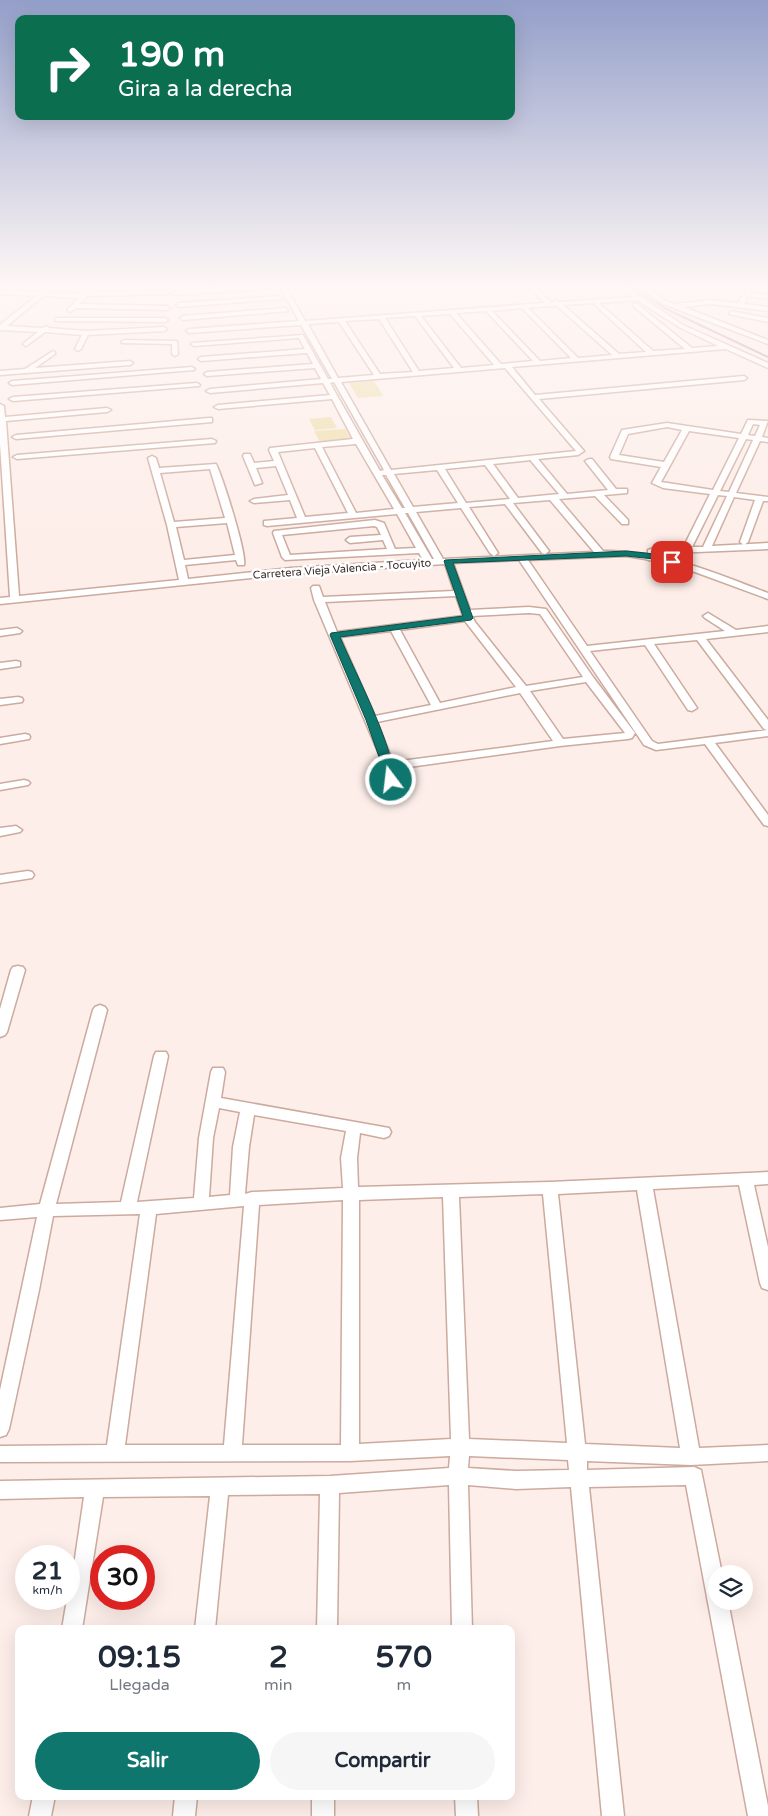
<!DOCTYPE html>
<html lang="es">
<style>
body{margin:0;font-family:"Varela Round",sans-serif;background:#f6f6f7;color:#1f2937;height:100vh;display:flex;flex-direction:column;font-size:19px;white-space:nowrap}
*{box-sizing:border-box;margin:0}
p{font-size:16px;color:#747a83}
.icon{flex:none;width:28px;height:28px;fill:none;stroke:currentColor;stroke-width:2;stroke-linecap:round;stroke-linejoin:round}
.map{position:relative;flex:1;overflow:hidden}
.details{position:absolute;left:15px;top:1625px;width:500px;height:175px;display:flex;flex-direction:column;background:#fff;border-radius:10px;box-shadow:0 5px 20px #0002}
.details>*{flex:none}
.top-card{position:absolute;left:15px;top:15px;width:500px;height:105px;border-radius:10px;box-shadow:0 5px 20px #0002;background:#0b6e4f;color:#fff;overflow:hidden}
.tools{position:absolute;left:708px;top:1565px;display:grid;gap:10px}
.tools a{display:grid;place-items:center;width:45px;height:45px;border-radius:50%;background:#fff;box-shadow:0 5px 20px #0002;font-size:25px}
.speed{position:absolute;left:15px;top:1545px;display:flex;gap:10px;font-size:25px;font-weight:700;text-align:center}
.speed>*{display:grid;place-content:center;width:65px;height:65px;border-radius:50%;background:#fff;box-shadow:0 5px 20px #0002;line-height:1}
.speed small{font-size:12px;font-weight:400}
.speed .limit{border:8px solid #d22;background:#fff;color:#111}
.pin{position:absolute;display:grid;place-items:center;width:42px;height:42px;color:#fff;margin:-21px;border-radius:10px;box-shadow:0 2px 8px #0006}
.me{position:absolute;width:55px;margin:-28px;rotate:345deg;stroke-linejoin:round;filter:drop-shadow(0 0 4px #0008)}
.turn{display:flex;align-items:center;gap:18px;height:105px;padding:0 20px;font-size:22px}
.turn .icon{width:65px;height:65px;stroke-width:2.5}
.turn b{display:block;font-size:35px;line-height:42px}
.eta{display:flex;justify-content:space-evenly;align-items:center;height:85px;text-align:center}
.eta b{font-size:30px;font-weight:800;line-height:35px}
.primary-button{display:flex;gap:10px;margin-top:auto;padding:10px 20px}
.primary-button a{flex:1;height:58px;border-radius:30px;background:#0f766e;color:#fff;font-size:20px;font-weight:800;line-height:58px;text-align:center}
.primary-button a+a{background:#f6f6f7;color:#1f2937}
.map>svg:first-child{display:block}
.green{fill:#eddda9}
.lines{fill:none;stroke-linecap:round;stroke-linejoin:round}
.stream{stroke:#b67f9b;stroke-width:2}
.minor-casing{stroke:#ccaa9e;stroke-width:3}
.minor{fill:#fff;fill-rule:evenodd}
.route{fill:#0f766e;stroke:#0a4d48}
.labels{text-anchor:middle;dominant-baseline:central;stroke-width:5;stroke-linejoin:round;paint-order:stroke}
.far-street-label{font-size:11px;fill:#3b2d29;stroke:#fff}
</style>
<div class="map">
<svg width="768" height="1816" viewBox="0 0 768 1816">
<rect width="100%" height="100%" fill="#fdeee9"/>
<path class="green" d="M374,381l9,15 -25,2 -9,-15z
M331,417l6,11 -22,2 -6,-11z
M345,429l6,10 -31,3 -6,-11z"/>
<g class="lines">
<path class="stream" d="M629,285l37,24 102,48"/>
<defs>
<path id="minor" d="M48,285h7l-8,7 35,2 10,-9h6l-7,7 74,-1 2,3 -79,2 -9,8 88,2 3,2 -3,2 -91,-2 -6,4 -3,-2 12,-12 -36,-2 -36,30 35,2 4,-2 3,2 37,3 78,-4 3,2 -3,2 -76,4 -7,14 -3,2 -3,-2 7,-14 -37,-3 -19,14 -3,-2 1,-1 14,-11 -38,-2v-5l36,-29 -36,-2v-4l40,2z
M261,285l15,1 -3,2 -98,7 -3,-2 3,-2z
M279,285h6l20,36 240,-18 -18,-18h6l18,18 5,-3 4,2 72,-5 -16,-12h7l60,40 85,38v5l-42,-19 -214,18 23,28 209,-19 3,2 -3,2 -205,19 45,52 -6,4 -40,4 29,35 41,-4 -23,-29 4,-2h3l24,30h11v4l-23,2 24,25v4h-6l-27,-28 -36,3 44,52c58,-2 112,22 165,42v6l-73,-27 -50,-13 -19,-3 -98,4 59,86 138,-15 -20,-13 -2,-2 5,-3 28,17 32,-4v6l-62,7 62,81v16l-53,7 53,72v11l-4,-1 -59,-81 -49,6 -12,-5 -125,-185 -66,3 17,47 59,-3 17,2 47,68 42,56 -3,5 -4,1 -68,7 -165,23 2,11 -6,3 -6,-3 -1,-14 -70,-166 -3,-12 2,-2h6l4,11 131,-6 -9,-27 -154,10 -291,30v-6l10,-1 -10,-153v-40l4,2 1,11 102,-9 4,2 -4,2 -101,9 13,175 160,-16 -12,-55 -19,-67 4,-2 4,2 3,10 57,-4c7,14 31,90 28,101h-6l-2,-5 -51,5 3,14 103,-11 132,-8 -4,-7 -134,7 -3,-3 -9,-24 1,-2 101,-11 9,3 11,26 21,-1 -19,-34 -130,12 -3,-1v-4l33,-3 -7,-18 -36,3 -4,-2 4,-2 34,-4 -12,-29 -20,2 6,15 -7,2 -12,-29 1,-2h6l4,9 20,-2 -5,-11 1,-2 83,-9 -21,-40 -114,10 -4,-2 4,-2 112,-10 -7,-12 -113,10 -4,-2 4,-2 111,-10 -6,-11 -108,8 -3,-2 3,-2 106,-8 -6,-11 -106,8 -3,-2 3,-2 104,-8 -6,-11 -105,8 -3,-2 1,-1 111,-8 25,44h4l-31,-54 -112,8 -3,-2 3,-2 110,-8zM637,300l42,27 39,19 -26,2 -55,-44h-4v2l52,43 -32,2 -54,-48zM595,303v2l51,47 -27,2 -56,-49zM548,306h9l55,49 -34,3 -50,-50zM522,308l49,50 -31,3 -48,-50zM486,311l1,1 46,49 -32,3 -45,-51zM450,314l1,1 43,50 -33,3 -40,-52zM415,316l39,52 -35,3 -34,-53zM379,319l34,53 -33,2 -35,-53zM339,322l35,53 -36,3 -30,-54zM505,368l71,83 -185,19 -50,-88zM334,382l50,88 -4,1 -50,-88zM356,444l38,65 -38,4 -34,-66zM315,448l33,65 -43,4 -27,-65zM531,460v1l28,33 -41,4 -25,-34zM485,465l25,34 -44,4 -21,-34zM210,469l15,49 -51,4 -14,-49zM437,470l21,33 -45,4 -19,-33zM382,475h4l19,33h-3zM550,500l44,52 -151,7 -27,-47 45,-4 29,45 4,3 4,-3 -29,-46 36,-3 37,49 3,1 4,-3 -36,-48zM405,513h3l26,46h-2zM227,523l8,32 -51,5 -8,-33zM374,526l3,1 4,8 -31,2 -4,3 4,3 33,-3 4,9 -97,6 -8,-20zM456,596l7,20 -126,16 -12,-30zM529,613l11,1 43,63 -57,9 -51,-64 -3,-6zM465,621l51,66 -76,16 -40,-73zM391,631l40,74 -56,11 -35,-79zM697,640l67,89 3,1 -109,14 -6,-3 -62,-90 55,-6 43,65 4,1 5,-3 -43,-64zM586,682l39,51 -62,6 -33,-48zM520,693l33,48 -160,21 -16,-40z
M569,285h7l5,5 -5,1z
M637,285h7l23,17 9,2 35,-4 27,3 11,-18h6l-5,8 18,2v4l-20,-3 -4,8 24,3v4l-57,-7 -27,3 84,33v4l-105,-40z
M280,296l2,3 -103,8 -3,-2 3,-2z
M286,308l2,3 -105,9 -3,-2 3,-2z
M731,311l37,7v4l-39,-8z
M57,318h108l3,2 -3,2 -110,-1v-2z
M124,340l53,1 1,13 -3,2 -3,-2v-10l-50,-1 -1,-1z
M53,351l2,1v2l-20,14 95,-7 3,2 -3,2 -130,10v-4l25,-2z
M192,367l3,2 -1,1 -182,15 -3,-2 3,-2z
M197,383l3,2 -1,1 -186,15 -4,-2 4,-2z
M209,418h3v4l-196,17 -4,-2 4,-2z
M748,420l20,1 -6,16 6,1v4l-8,-1 -24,52 32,4v4h-5l-15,41 -4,3 -4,-3 15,-42 -21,-3 -22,49 56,-3v6l-120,5v-4l3,-1 32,-1 27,-54 -47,-6 -11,-5 9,-16 -50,-8 -1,-2 12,-27 45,-7 74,11zM753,424l7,1 -5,11 -7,-1zM667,427l15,3 -18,32 -45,-7 9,-21zM689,431l50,7 -26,52 -52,-8zM746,439l7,1 -24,52 -9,-1zM718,495l9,1 -24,51h-11z
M212,439l4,2 -1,2 -198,16 -4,-2 4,-2z
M17,628l5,3 -2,2 -20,3v-6z
M16,661l4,1v4l-20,3v-6z
M18,697l4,1 1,2 -1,2 -22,3v-6z
M25,734l4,1 1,2 -1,2 -29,5v-6z
M24,780l4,1 2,2 -2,2 -28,5v-6z
M16,826l6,4 -2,2 -20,4v-8z
M28,871l4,1 2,3 -2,3 -32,5v-8z
M18,966l5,1 2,3 -18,62 -2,3 -5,2v-28l11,-39 2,-3z
M100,1005l5,2 2,3 -51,194 65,-2 33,-146 2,-4h10l2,4 -31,146 57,-4 5,-60 12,-66 2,-4h10l2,4 -4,26 168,30 2,4 -2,4 -5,2 -24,-5 -3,25 1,29 192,-5 218,-10v12l-14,1 14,62v43l-6,-2 -2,-5 -21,-98 -86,4 46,259 69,-3v16l-77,4 -104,-4v9l107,-3 7,3 21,104h-6v27h12l40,205v10h-20l-62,-331 -97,2 35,329h-22l-31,-329 -55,2 -48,-4 4,144h-20l-3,-144 -110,8 -2,136h-20l3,-135 -92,1 -13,134h-20l15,-133 -107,1 -21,132h-20l5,-30h2l15,-102 -84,2v-18l330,-5 119,-8 1,-12 -100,5 -350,1v-16l107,-1 33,-231 -87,2 -14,74 -30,139 -3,6 -6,2v-47l37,-173 -37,3v-12l40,-4 53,-194 2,-3zM219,1108l21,4 -7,35 -3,48 -21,2 4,-59zM254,1115l92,16 -5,27 2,30 -91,4 -7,2 4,-47zM637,1190l43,258 -95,-4 -27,-250zM543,1194l24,249 -98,-4 -10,-242zM443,1197l8,242 -92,5v-244zM343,1200l-2,245h-99l17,-240zM244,1206l-20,239h-99l31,-231zM469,1456l99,4 1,10 -53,1 -48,-3z
M33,1796h22l-4,20h-22z
M175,1796h22l-2,20h-22z
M312,1796h22v20h-22z
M455,1796h22l1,20h-22z"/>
</defs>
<use href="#minor" class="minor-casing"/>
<use href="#minor" class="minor"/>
</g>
<linearGradient id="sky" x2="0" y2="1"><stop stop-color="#949fc9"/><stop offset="0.53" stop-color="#fef7f5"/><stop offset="1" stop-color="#fef7f5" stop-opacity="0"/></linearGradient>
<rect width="768" height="539" fill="url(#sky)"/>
<path class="route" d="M626,551l29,3 21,8 -4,2 -18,-5 -28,-3 -173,7 20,55 -2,2 -131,17c19,44 47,95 56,143l-1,2h-7l-22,-62 -36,-85 1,-2 132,-17 -19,-55 1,-1z"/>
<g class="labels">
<g class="far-street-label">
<text transform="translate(342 569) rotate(-4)">Carretera Vieja Valencia - Tocuyito</text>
</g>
</g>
</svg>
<div class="tools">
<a><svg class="icon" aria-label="layers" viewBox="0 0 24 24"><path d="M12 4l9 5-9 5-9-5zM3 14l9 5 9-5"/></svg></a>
</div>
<div class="speed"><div>21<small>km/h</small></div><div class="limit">30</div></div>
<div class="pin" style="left:672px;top:562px;background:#d93025"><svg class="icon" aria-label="arrive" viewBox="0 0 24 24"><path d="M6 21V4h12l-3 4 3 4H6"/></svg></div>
<svg class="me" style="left:391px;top:780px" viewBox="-20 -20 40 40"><circle r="17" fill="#0f766e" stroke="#fff" stroke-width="3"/><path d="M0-11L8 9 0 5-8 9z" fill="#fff"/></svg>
<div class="top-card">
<div class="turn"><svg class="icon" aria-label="right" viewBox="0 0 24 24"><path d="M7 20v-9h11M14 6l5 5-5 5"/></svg><div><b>190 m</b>Gira a la derecha</div></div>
</div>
<section class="details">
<div class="eta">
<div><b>09:15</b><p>Llegada</p></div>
<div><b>2</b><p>min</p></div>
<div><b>570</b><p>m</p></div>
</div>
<div class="primary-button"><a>Salir</a><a>Compartir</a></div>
</section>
</div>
